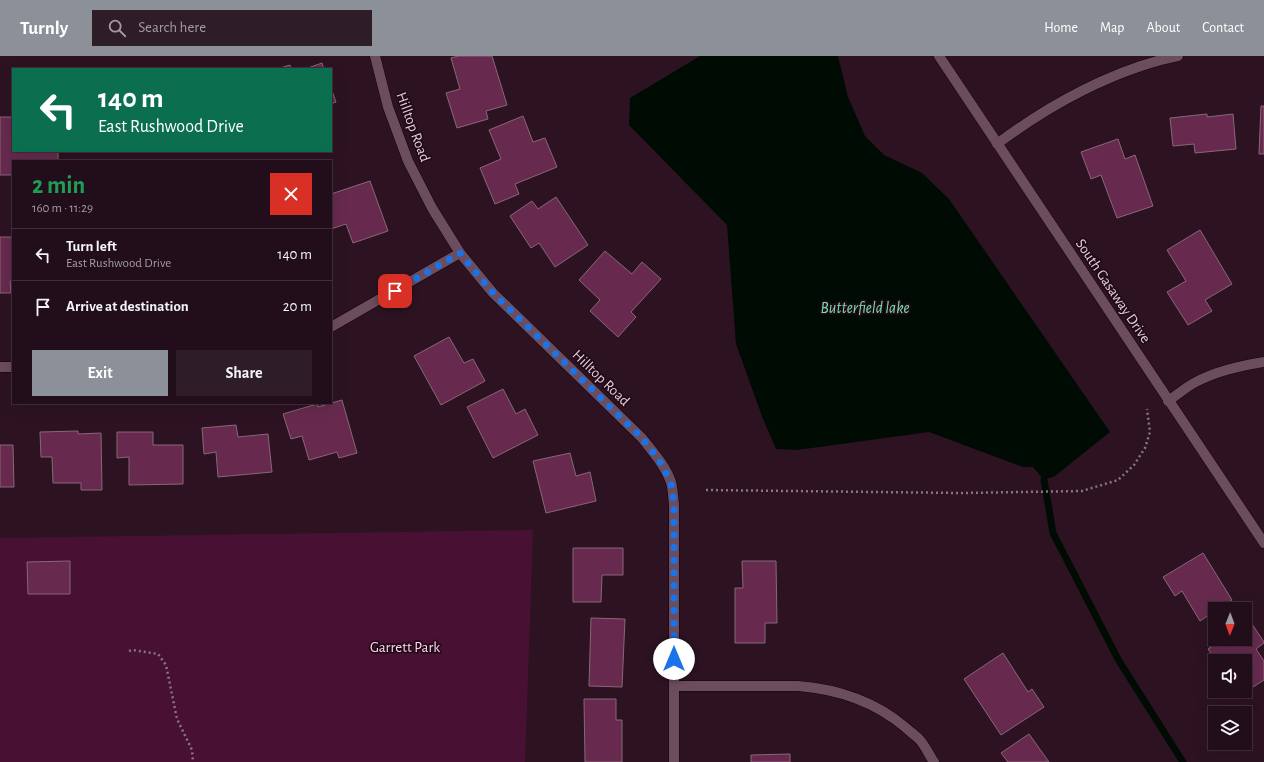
<!DOCTYPE html>
<meta charset="utf-8">
<style>
body{margin:0;font-family:"Alegreya Sans",sans-serif;background:#2e1c27;color:#f1f3f6;height:100vh;display:flex;flex-direction:column;font-size:15px;white-space:nowrap}
*{box-sizing:border-box;margin:0}
p{font-size:13px;color:#a29ca2}
.icon{flex:none;width:22px;height:22px;fill:none;stroke:currentColor;stroke-width:2;stroke-linecap:round;stroke-linejoin:round}
.map{position:relative;flex:1;overflow:hidden}
.drawer{position:absolute;left:12px;top:104px;width:320px;height:244px;display:flex;flex-direction:column;background:#220e1a;border-radius:0px;box-shadow:0 4px 16px #0002,0 0 0 1px #3f2e39}
.drawer>*{flex:none}
.banner{position:absolute;left:12px;top:12px;width:320px;height:84px;border-radius:0px;box-shadow:0 4px 16px #0002,0 0 0 1px #3f2e39;background:#0b6e4f;color:#fff;overflow:hidden}
.needle{width:26px;rotate:181deg}
.fabs{position:absolute;left:1208px;top:546px;display:grid;gap:8px}
.fabs a{display:grid;place-items:center;width:44px;height:44px;border-radius:0px;background:#220e1a;box-shadow:0 4px 16px #0002,0 0 0 1px #3f2e39;font-size:20px}
.pin{position:absolute;display:grid;place-items:center;width:34px;height:34px;color:#fff;margin:-17px;border-radius:8px;box-shadow:0 2px 6px #0006}
.me{position:absolute;width:44px;margin:-22px;rotate:0deg;stroke-linejoin:round;filter:drop-shadow(0 0 3px #0008)}
.turn{display:flex;align-items:center;gap:14px;height:84px;padding:0 20px;font-size:18px}
.turn .icon{width:52px;height:52px;stroke-width:2.5}
.turn b{display:block;font-size:28px;line-height:34px}
.round{display:grid;place-items:center;flex:none;width:42px;height:42px;border-radius:0px;background:#2e1c27}
.summary{display:flex;align-items:center;justify-content:space-between;height:68px;padding:0 20px}
h1{font-size:24px;font-weight:700;line-height:30px;color:#1e9e55}
.primary-button{display:flex;gap:8px;margin-top:auto;padding:8px 20px}
.primary-button a{flex:1;height:46px;border-radius:0px;background:#8c9099;color:#fff;font-size:16px;font-weight:700;line-height:46px;text-align:center}
.primary-button a+a{background:#2e1c27;color:#f1f3f6}
ul{padding:0;list-style:none}
li{display:flex;align-items:center;gap:12px;height:52px;padding:0 20px;border-top:1px solid #3f2e39}
li div{flex:1}
li b{display:block;font-size:15px}
li em{font-style:normal}
header{display:flex;align-items:center;gap:24px;box-sizing:border-box;height:56px;padding:0 20px;background:#8c9099;color:#fff}
header strong{font-size:19px}
nav{display:flex;gap:22px;margin-inline-start:auto;font-size:14px}
.search{width:280px;height:36px;background:#2e1c27;display:flex;align-items:center;gap:10px;box-sizing:border-box;padding:0 14px;border-radius:0px;color:#a29ca2;font-size:15px}
.map>svg:first-child{display:block}
.green{fill:#481133}
.water{fill:#000b03}
.lines{fill:none;stroke-linecap:round;stroke-linejoin:round}
.stream{stroke:#000b03;stroke-width:7}
.building{fill:#672a4e;stroke:#876777}
.street-casing{stroke:#14010b;stroke-width:11}
.path{stroke:#8a7480;stroke-width:2.5;stroke-dasharray:2 3;stroke-linecap:butt}
.street{stroke:#6c4d5d;stroke-width:10}
.route{stroke:#1a73e8;stroke-width:7;stroke-dasharray:0 12.6}
.labels{text-anchor:middle;dominant-baseline:central;stroke-width:3.5;stroke-linejoin:round;paint-order:stroke}
.street-label{font-size:15px;fill:#e1cfd8;stroke:#220a18}
.park-label{font-size:15px;fill:#fcd5e9;stroke:#220a18}
.water-label{font-size:16px;font-style:italic;fill:#74e3ae;stroke:#220a18}
</style>
<header>
<strong>Turnly</strong>
<div class="search"><svg class="icon" aria-label="search" viewBox="0 0 24 24"><circle cx="10" cy="10" r="6"/><path d="M15 15l6 6"/></svg>Search here</div>
<nav><a>Home</a><a>Map</a><a>About</a><a>Contact</a></nav>
</header>
<div class="map">
<svg width="1264" height="706" viewBox="0 0 1264 706">
<rect width="100%" height="100%" fill="#2d1322"/>
<path class="green" d="M533,474l-8,232h-525v-224z"/>
<path class="water" d="M700,0h138l10,41 17,39 19,19 38,18 27,26 161,233 -55,44 -11,4 -11,-13h-10l-94,-35 -132,18 -21,-1 -13,-30 -27,-75 -9,-119 -98,-100 1,-27z"/>
<g class="lines">
<path class="stream" d="M1044,424l9,53 66,128 64,101"/>
</g>
<path class="building" d="M458,0h34l15,49 -21,6 2,8 -31,9 -11,-35 14,-4 -9,-31z
M322,7l2,6h-19z
M290,9l1,4h-14z
M331,32l5,14 -5,2z
M1261,50h3v48h-5z
M1207,58v3l26,-3 3,35 -41,4 -1,-9 -21,2 -3,-28z
M523,60l10,26 12,-4 12,29 -42,17 4,10 -24,10 -15,-36 21,-9 -12,-29z
M0,61h13v34h45v10h-45v14h-13z
M1118,83l7,20 10,-4 18,51 -36,12 -16,-43 -10,4 -10,-27z
M370,125l18,50 -35,12 -7,-19 -15,5v-35z
M556,141l32,48 -33,22 -16,-24 -8,5 -21,-32 22,-15 6,8z
M1200,174l32,54 -27,16 7,11 -24,14 -21,-33 19,-11 -19,-31z
M0,181h13v44h-3l1,12h-11z
M605,195l27,23 10,-12 19,17 -30,33 5,5 -18,20 -28,-26 10,-11 -21,-20z
M449,281l15,26 9,-4 12,22 -44,24 -27,-49z
M503,333l13,25 9,-5 13,26 -45,23 -26,-51z
M342,344l15,53 -18,5 -2,-6 -28,8 -7,-24 -11,3 -8,-25 34,-10 1,3z
M236,369l2,12 30,-3 4,38 -54,5 -2,-25 -12,2 -2,-26z
M78,375v3l23,-1 1,57h-21v-7h-28l-1,-26h-11l-1,-25z
M117,376h36v13h30v39l-54,1v-28l-12,1z
M0,389h13l1,42h-14z
M570,397l6,23 14,-4 6,29 -50,12 -13,-52z
M573,492h50v27h-21l-1,27h-28z
M1203,497l29,47 -14,9h-3v2l-15,10 -18,-30 -7,5 -12,-19z
M70,505v33h-42l-1,-32z
M742,505h34l1,62h-12v20h-30v-55h8z
M591,562l34,1 -3,68 -33,-1z
M1250,565l14,21v1l-8,6 8,12v19l-25,16 -3,-5h9v-30h-29l-8,-12 15,-10h22v-15z
M1003,597l25,39 4,-3 12,18 -43,28 -37,-56z
M584,643h32v21h6v42h-37z
M1029,678l20,28h-41l-7,-9z
M790,698v8h-39v-7z"/>
<g class="lines">
<defs>
<path id="street" d="M375,0l13,51 20,54 24,47 28,45 33,40 149,145c11,14 23,27 29,44 2,7 2,15 3,22v258
M939,0l325,487
M997,88c52,-39 117,-75 181,-88
M331,271l129,-74
M0,311h13
M1168,345c9,-6 17,-13 26,-18 22,-12 46,-17 70,-21
M674,630h124c39,3 76,15 107,41 4,4 10,8 14,12 6,6 10,16 15,23"/>
</defs>
<use href="#street" class="street-casing"/>
<path class="path" d="M706,434l255,3 121,-2 36,-11 16,-15 11,-17 5,-16 -3,-23
M129,595l4,-1 25,4 8,11 11,54 15,31 1,12"/>
<use href="#street" class="street"/>
</g>
<g class="lines">
<path class="route" d="M395,235l65,-38 33,40 149,145 17,22 7,13 5,10 3,21v155"/>
</g>
<g class="labels">
<g class="street-label">
<text transform="translate(413 71) rotate(70)">Hilltop Road</text>
<text transform="translate(1113 235) rotate(56)">South Gasaway Drive</text>
<text transform="translate(601 322) rotate(44)">Hilltop Road</text>
</g>
<g class="park-label">
<text x="405" y="591">Garrett Park</text>
</g>
<g class="water-label">
<text x="865" y="252">Butterfield lake</text>
</g>
</g>
</svg>
<div class="fabs">
<a><svg class="needle" viewBox="-14 -14 28 28"><path d="M0-13l5 13h-10z" fill="#e53935"/><path d="M0 13l5-13h-10z" fill="#a29ca2"/></svg></a>
<a><svg class="icon" aria-label="sound" viewBox="0 0 24 24"><path d="M4 9h4l5-4v14l-5-4H4zM17 9q2 3 0 6"/></svg></a>
<a><svg class="icon" aria-label="layers" viewBox="0 0 24 24"><path d="M12 4l9 5-9 5-9-5zM3 14l9 5 9-5"/></svg></a>
</div>
<div class="pin" style="left:395px;top:235px;background:#d93025"><svg class="icon" aria-label="arrive" viewBox="0 0 24 24"><path d="M6 21V4h12l-3 4 3 4H6"/></svg></div>
<svg class="me" style="left:674px;top:603px" viewBox="-20 -20 40 40"><circle r="19" fill="#fff"/><path d="M0-13L10 11 0 6-10 11z" fill="#1a73e8"/></svg>
<div class="banner">
<div class="turn"><svg class="icon" aria-label="left" viewBox="0 0 24 24"><path d="M17 20v-9H6M10 6l-5 5 5 5"/></svg><div><b>140 m</b>East Rushwood Drive</div></div>
</div>
<section class="drawer">
<div class="summary"><div><h1>2 min</h1><p>160 m · 11:29</p></div><a class="round" style="background:#d93025;color:#fff"><svg class="icon" aria-label="close" viewBox="0 0 24 24"><path d="M6 6l12 12M18 6L6 18"/></svg></a></div>
<ul>
<li><svg class="icon" aria-label="left" viewBox="0 0 24 24"><path d="M17 20v-9H6M10 6l-5 5 5 5"/></svg><div><b>Turn left</b><p>East Rushwood Drive</p></div><em>140 m</em></li>
<li><svg class="icon" aria-label="arrive" viewBox="0 0 24 24"><path d="M6 21V4h12l-3 4 3 4H6"/></svg><div><b>Arrive at destination</b></div><em>20 m</em></li>
</ul>
<div class="primary-button"><a>Exit</a><a>Share</a></div>
</section>
</div>
